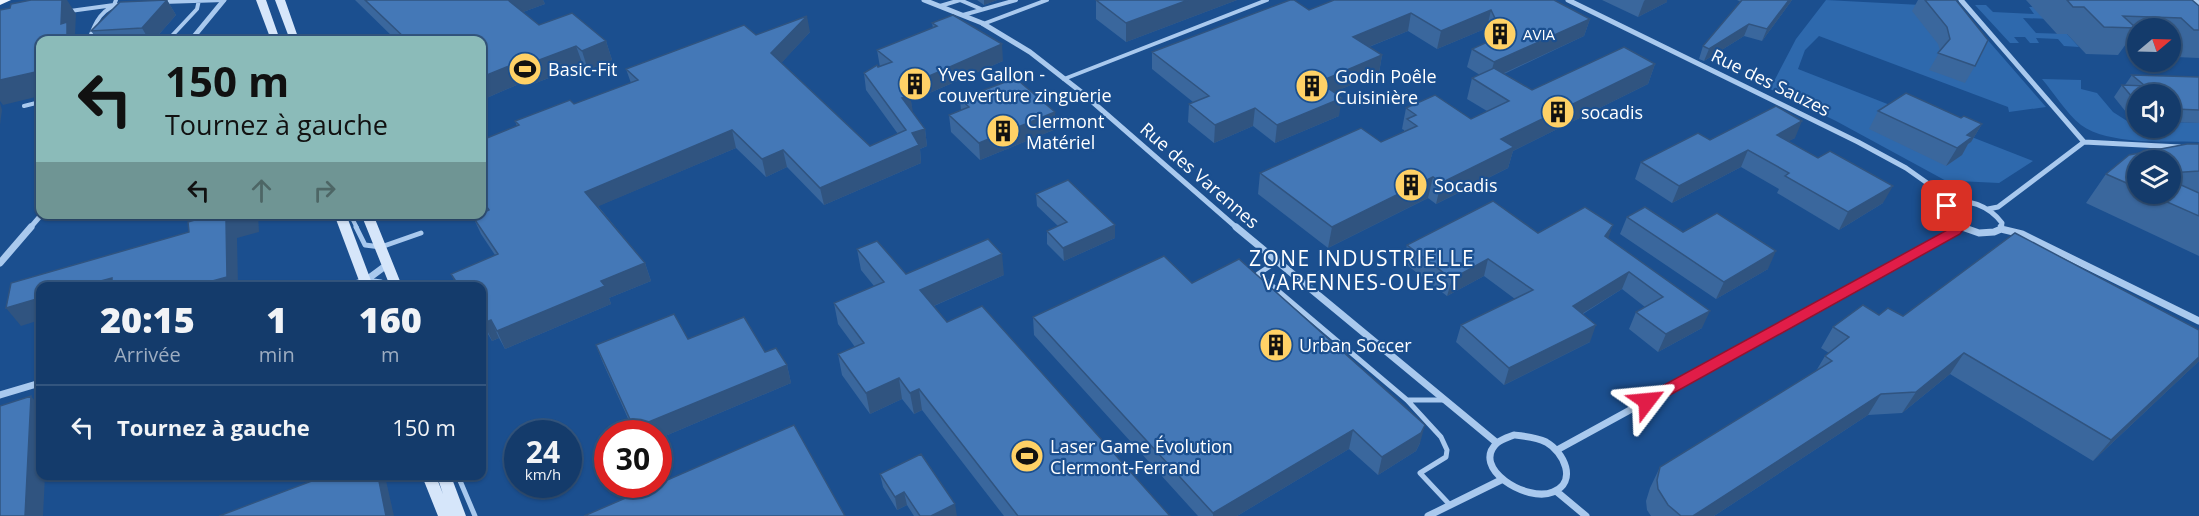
<!DOCTYPE html>
<html lang="fr">
<meta charset="utf-8">
<style>
body{margin:0;font-family:"Open Sans",sans-serif;background:#214673;color:#f1f3f6;height:100vh;display:flex;flex-direction:column;font-size:22px;white-space:nowrap}
*{box-sizing:border-box;margin:0}
p{font-size:20px;color:#9dadc1}
.icon{flex:none;width:33px;height:33px;fill:none;stroke:currentColor;stroke-width:2;stroke-linecap:round;stroke-linejoin:round}
.map{position:relative;flex:1;overflow:hidden}
.drawer{position:absolute;left:36px;top:282px;width:450px;height:198px;display:flex;flex-direction:column;background:#143b6b;border-radius:12px;box-shadow:0 2px 4px #0004,0 0 0 2px #33557e}
.drawer>*{flex:none}
.top-card{position:absolute;left:36px;top:36px;width:450px;height:183px;border-radius:12px;box-shadow:0 2px 4px #0004,0 0 0 2px #33557e;background:#8bbbb9;color:#111;overflow:hidden}
.needle{width:39px;rotate:71deg}
.fabs{position:absolute;left:2127px;top:18px;display:grid;gap:12px}
.fabs a{display:grid;place-items:center;width:54px;height:54px;border-radius:50%;background:#143b6b;box-shadow:0 2px 4px #0004,0 0 0 2px #33557e;font-size:30px}
.speed{position:absolute;left:504px;top:420px;display:flex;gap:12px;font-size:30px;font-weight:700;text-align:center}
.speed>*{display:grid;place-content:center;width:78px;height:78px;border-radius:50%;background:#143b6b;box-shadow:0 2px 4px #0004,0 0 0 2px #33557e;line-height:1}
.speed small{font-size:15px;font-weight:400}
.speed .limit{border:9px solid #d22;background:#fff;color:#111}
.pin{position:absolute;display:grid;place-items:center;width:51px;height:51px;color:#fff;margin:-26px;border-radius:12px;box-shadow:0 3px 9px #0006}
.me{position:absolute;width:66px;margin:-33px;rotate:61deg;stroke-linejoin:round;filter:drop-shadow(0 0 4px #0008)}
.turn{display:flex;align-items:center;gap:21px;height:126px;padding:0 30px;font-size:27px}
.turn .icon{width:78px;height:78px;stroke-width:2.5}
.turn b{display:block;font-size:42px;line-height:51px}
.lanes{display:flex;align-items:center;height:57px;padding:0 30px;background:#0003;justify-content:center;gap:30px;direction:ltr}
.lanes .off{opacity:.35}
.eta{display:flex;justify-content:space-evenly;align-items:center;height:102px;text-align:center}
.eta b{font-size:36px;font-weight:800;line-height:42px}
ul{padding:0;list-style:none}
li{display:flex;align-items:center;gap:18px;height:84px;padding:0 30px;border-top:2px solid #33557e}
li div{flex:1}
li b{display:block;font-size:22px}
li em{font-style:normal}
.map>svg:first-child{display:block}
.green{fill:#2e69ad}
.lines{fill:none;stroke-linecap:round;stroke-linejoin:round}
.lane-far1{stroke:#a9c9ee;stroke-width:4}
.lane{stroke:#a9c9ee;stroke-width:5}
.street-far1{stroke:#a9c9ee;stroke-width:5}
.street{stroke:#a9c9ee;stroke-width:7}
.secondary{fill:#d6e6fa;fill-rule:evenodd}
.primary{fill:#f0f6ff;fill-rule:evenodd}
.wall{fill:#3a679d;fill-rule:evenodd}
.shaded-wall{fill:#305480}
.building{fill:#4478b7;stroke:#305480;stroke-width:1.5}
.route{fill:#e11d48;stroke:#92132f;stroke-width:1.5}
.labels{text-anchor:middle;dominant-baseline:central;stroke-width:4.5;stroke-linejoin:round;paint-order:stroke}
.far-poi-label{font-size:15px;fill:#fff;stroke:#1b4f8f;text-anchor:start}
.poi-label{font-size:18px;fill:#fff;stroke:#1b4f8f;text-anchor:start}
.street-label{font-size:18px;fill:#fff;stroke:#1b4f8f}
.quarter-label{font-size:21px;letter-spacing:1.5px;fill:#fff;stroke:#1b4f8f}
</style>
<div class="map">
<svg width="2199" height="516" viewBox="0 0 2199 516">
<rect width="100%" height="100%" fill="#1b4f8f"/>
<path class="green" d="M1826,0l133,7 87,100 -37,5 -1,-5 -189,-71 -14,14 -7,19 235,92 -34,22 -41,-2 -8,2 -114,-62 -66,-32 26,-50z
M1975,5h11l7,7 41,2 -5,-7h13l10,12 -29,-1 13,15 31,1 12,13 -15,-1 -6,-7 -22,-1 3,5h-9l-5,-6h-11l5,6h-9z
M2042,79l39,1v9l16,4 16,19 25,16 38,1 -5,-7 28,1v19c-33,-1 -91,3 -118,-17 -15,-12 -27,-32 -39,-46z"/>
<g class="lines">
<path class="lane-far1" d="M960,0l21,9
M163,2l61,-2
M940,6l20,-6
M70,11l44,-6 2,-5
M963,15l53,-15
M983,24l64,-24
M89,40c6,-18 13,-33 33,-36
M168,40l29,-31 2,-9
M1064,79l203,-79
M24,106l16,-4
M350,214l7,14"/>
<path class="lane" d="M356,227l9,18 16,2 40,-14
M1276,262l-18,12 149,126 34,37 6,13 -1,7 -26,16 30,32
M1407,400h38
M458,476l17,40"/>
<path class="street-far1" d="M924,0l58,23 48,29 50,39 157,137
M1568,0l290,142 48,26 48,34
M1961,0l123,142 -86,65 -10,2
M2195,0l4,4
M191,40l33,-40
M2084,142l96,5
M30,228l12,-14
M1957,228l3,-2
M1965,228l-19,-16 1,-6c19,-11 43,1 55,17l-1,5"/>
<path class="street" d="M1236,227l261,216
M1962,227l17,6 15,-1 7,-3v-2
M2001,229l21,5 177,87
M0,263l31,-36
M366,281l15,2 1,3
M347,286l18,-5 23,-17
M0,395l40,-12
M1514,435c10,1 22,2 32,7 18,10 32,40 7,50 -26,11 -83,-24 -56,-49 5,-4 12,-6 17,-8z
M1557,450l383,-210 19,-13
M1556,491l30,25
M1428,516l73,-36"/>
<path class="secondary" d="M256,0h10l14,40h-9z
M275,0h10l14,40h-9z
M334,214h12l27,72h-12z
M361,214h12l29,72h-12z
M422,476h14l7,18 -6,-18h14l15,40h-28z"/>
<path class="primary" d="M0,0h11l-11,5z"/>
</g>
<path class="wall" d="M167,0l9,15 -22,25h-56l-7,-9z
M355,0h188l2,4 -22,8 16,13 67,16 6,19 -24,10 -5,-5 -50,19 -5,-4 -46,20v-60h-86z
M977,0h20l-13,5z
M1096,0h141l-111,42 -30,-23z
M1554,0l36,19 -6,17 -80,38 28,16 123,-26 -7,20 -135,67 -5,17 -72,36 -8,-6 -100,50 -70,-54 2,-21 121,-31 23,-10v-2l-2,-1 4,-21 65,11 16,-8 -20,-12 5,-21 8,-3 -13,-8 5,-18 20,-9 -5,-12 -50,21 -29,-18 -39,16 13,8 -3,18 -45,19 5,24 -64,27 -22,-17 -39,17 -26,-21 1,-18 4,-2 -41,-33v-17l157,-42z
M1602,0h65v2l-29,15z
M1737,0h55l-30,41 -18,-5 -40,25 -5,-2 4,-13 38,-44z
M1918,0h38l19,66 -10,17 -36,-13 11,-19 -2,-7 -26,-33z
M2026,0h166l7,6v52l-24,-1 -5,-4v-25h-32v16h-12l-8,11 -32,-1 -19,-20h-10z
M932,23l71,38 -92,40 1,11 13,17 2,17 -7,3 1,14 -97,42 -37,-38 -21,10 -30,-29 -138,58 47,57 6,18 -42,17 2,6 -106,45 -6,-11 -7,3 -10,-17v-38h-25l-6,-12 44,-19 -14,-21 -8,-17 12,-5 -3,-5v-67l35,-14 -2,-5 59,-17 57,-21 -5,-14 130,-34 54,-3 -29,31 89,83 28,-12 -32,-44 -2,-17 16,-6 -3,-17 56,-22z
M2132,75l67,2v46l-29,-1v-28h-32v24l-8,-1 -16,-20 8,-12h3z
M960,99l96,30 -76,31 -29,-28 -2,-17 12,-5z
M1878,111l83,7 21,6 -11,18 -3,2 -6,11 -16,11 -77,-37z
M1795,138l-7,3 95,62 -44,27 -62,-37 2,-4 -38,-22 -69,36 -37,-24 6,-17 69,-22z
M2187,144h12v112l-113,-53 20,-29 23,-19zM2138,160h32v34h-32z
M1036,194l79,44 -51,23 -17,-17v-13l11,-5 -21,-20z
M1627,217l56,15 85,37 -52,30 -96,-65z
M1538,233l70,5 94,90 -44,24 -29,-23 7,-17 9,-5 -23,-18 -39,25 7,28 -86,43 -48,-43 5,-17 54,-26 -31,-23 -37,20 -44,-34 4,-17z
M857,249l49,25 98,1 -70,31 13,16 223,194h-166l-82,-106 -8,4 -12,-15 -32,15 -28,-39 -4,-21 17,-7 -17,-23 -4,-21 40,-17 -13,-16z
M1192,283l228,160 -4,8 -38,24 -29,-26 -112,67h-39l-164,-181 -1,-18z
M1879,315l24,1 296,45 -106,100 -143,-87 -48,39 -34,2 -154,101h-63l-4,-6 -1,-9 4,-13 10,-21 156,-96 9,-15 4,-3 -8,-5 12,-21z
M688,339l77,13 22,13 4,18 -133,56v-5h-23l-32,-71 -7,-18z
M880,474l77,42h-43l-7,-11 -10,5 -14,-23z"/>
<path class="shaded-wall" d="M62,0h5l9,14 -1,21 4,5h-12l-6,-16z
M167,0l9,15 -22,25h-5l-7,-12z
M506,0h37l2,4 -33,12z
M984,0h13l-13,5z
M1188,0h49l-111,42v-19z
M1645,0h22v2l-29,15 6,-16z
M1789,0h3l-30,41 5,-12z
M1491,10l-4,18 -50,21 4,-18z
M1411,13l-3,18 -57,23 2,-17z
M807,16l3,16 -35,38 -4,-17z
M1590,19l-6,17 -95,44 5,-18z
M1749,24l-5,12 -40,25 5,-12z
M606,41l6,19 -24,10 -6,-19z
M1002,44l1,17 -92,40 2,11 -11,-14v-10z
M576,46l7,19 -50,19 -7,-19z
M1382,55l-3,18 -63,27 3,-18z
M521,61l7,19 -46,20v-23z
M1655,64l-7,20 -135,67 -5,17 -72,36 5,-21 60,-44z
M40,71v25l-37,9 -3,-4v-21z
M1342,98l-3,18 -64,27 2,-18z
M0,103l2,7 -2,15z
M1255,108l-2,18 -39,17 1,-18z
M1055,112l1,17 -76,31 -1,-17z
M1802,121l-7,17 -26,14 8,-17z
M1982,124l-11,18 -3,2 -6,11 -16,11 11,-18 10,-13z
M925,129l2,17 -7,3 1,14 -97,42 -4,-17 92,-55z
M732,130l4,18 -144,61 -7,-17z
M783,150l4,17 -21,10 -4,-18z
M1748,150l-7,17 -69,36 7,-17z
M1433,177l-5,21 -100,50 4,-21z
M1893,186l-10,17 -44,27 9,-18z
M248,214h10l1,18 -22,6 1,48h-44l32,-65z
M1115,225v13l-51,23 -1,-13z
M1613,225l-6,17 -2,-6z
M1776,251l-8,18 -52,30 8,-17z
M1002,254l2,21 -82,36 -2,-21z
M1488,259l-4,17 -37,20 5,-17z
M645,263l6,18 -42,17 2,6 -106,45 -8,-18 104,-50z
M1629,272l-7,17 -55,34 6,-17z
M112,278l7,8h-37z
M40,298v22l-19,6 -15,-18z
M1710,311l-8,17 -44,24 8,-18z
M491,320l8,18 -7,3 -8,-18z
M1596,325l-6,17 -86,43 5,-17z
M1964,353l-14,21 -48,39 14,-21z
M2199,357v4l-106,100 18,-21z
M787,365l4,18 -133,56v-5h-22l-2,-6z
M899,378l3,21 -32,15 -4,-21z
M919,389l3,21 -8,4 -4,-21z
M1881,394l-13,21 -154,101h-21z
M31,396l9,11v69h5l-2,40h-18z
M1425,425l-5,18 -4,8 -38,24 4,-18z
M1353,430l-4,19 -112,67h-24v-3z
M378,476h7l9,40h-8z
M904,492l3,13 -10,5 -2,-13z
M955,504l2,12h-26z"/>
<path class="building" d="M31,0h31l-1,24 6,-2v18h-27v31l-40,9v-70l10,-2 1,-4z
M167,0l-25,28 -51,3 29,-29z
M365,0h143l31,25 33,-12 34,28 -24,10 -6,-5 -50,19 -5,-4 -39,16v-37h-75z
M1096,0h92l-62,23z
M1290,0h4l15,10 25,-10h220l36,19 -96,43 -22,-13 31,-14 -12,-25 -50,21 -30,-18 -58,24 29,18 -63,27 23,16 -65,27 -22,-17 -40,17 -26,-21 20,-8 -57,-44z
M1742,0h47l-22,29 -18,-5 -40,25 -6,-3z
M1925,0h31l32,40 -13,26 -37,-13 12,-14 -3,-12z
M2067,0h125l7,6v24h-5l-13,-12 -58,-2 13,12 -32,-1 -20,-20h-11z
M953,15l49,29 -100,44 9,7 -9,3 23,31 -13,4 7,12 -99,43 -37,-38 -21,9 -30,-29 -147,62 60,71 -44,18 4,5 -108,45 -6,-11 -7,3 -2,-4v-33h-23l-8,-12 47,-20 -25,-37 5,-3h4v-1l7,-3 -7,-10v-60l37,-15 -4,-4 55,-21 4,4 64,-24 -12,-11 118,-44 12,10 51,-19 -36,37 99,93 36,-16 -42,-57 13,-8 1,2 14,-5 -15,-12 60,-24 -5,-3z
M1624,47l31,17 -154,75 13,8 -73,36 -8,-6 -101,50 -72,-54 101,-45 20,14 36,-16 -10,-7 9,-4 -10,-7 29,-13 36,24 38,-18 -37,-23 22,-10 38,22z
M2132,75l67,2v33l-25,-1 -4,2v-17h-32v10l-16,-19 23,1z
M1008,81l12,1 35,30 -76,31 -30,-28 20,-8 -9,-8z
M1906,93l55,25 3,-2 18,8 -15,11 5,2 -15,11 -79,-37z
M1776,106l26,15 -25,14 41,23 12,-7 63,35 -45,26 -63,-36 4,-3 -41,-23 -69,36 -38,-24 57,-29 12,7z
M2187,144h12v27l-29,2v-13h-32v28l-32,-14 23,-19z
M1068,180l47,45 -52,23 -16,-17 20,-9 -31,-28z
M2170,180l29,13v23l-50,-22h21z
M1493,201l45,32 47,-26 28,18 -8,11 105,75 -44,23 -30,-22 27,-15 -34,-25 -56,34 23,19 -87,43 -48,-43 72,-35 -45,-31 -36,20 -45,-34z
M1645,207l38,25 34,-19 59,38 -52,31 -97,-65z
M215,214h33l-22,7 1,56 -33,9h-82v-8l-30,8h-42v12l-34,10 5,-25 178,-51 -1,-10z
M2015,233l184,97v27l-88,83 -147,-87 -48,39 -35,2 -188,122h-12l-13,-11 -10,-16 -1,-9 3,-13 172,-106 -7,-5 24,-19 -16,-10 30,-22 16,10 9,-7 15,8z
M988,239l14,15 -82,36 27,32 35,-16 188,210h-152l-99,-127 -9,4 -11,-15 -33,15 -28,-39 26,-11 -30,-40 50,-21 -27,-33 20,-8 29,33z
M1164,256l28,27 47,-24 186,166 -4,8 -39,24 -29,-27 -140,83 -180,-196z
M674,314l14,25 56,-22 21,35 11,-4 11,17 -153,63 -38,-83z
M31,396l-6,120h-25v-110z
M794,425l51,91h-261l74,-32z
M921,454l34,50 -24,12h-11l-16,-24 -9,5 -15,-23z
M325,476h53l8,40h-167z"/>
<path class="route" d="M1947,202l5,1 1,8 13,15 -6,8 -308,171h-10l-3,-4 3,-4 309,-169 1,-2 -12,-14 3,-9z"/>
<defs>
<symbol id="building-disc" viewBox="-11 -11 22 22"><circle r="9.5" fill="#ffd166" stroke="#1b4f8f"/><path d="M-4-6H4V6H1V3H-1V6H-4ZM-2.5-4.3h1.7v1.8h-1.7ZM.8-4.3h1.7v1.8H.8ZM-2.5-1h1.7V.8h-1.7ZM.8-1h1.7V.8H.8Z" fill="#111"/></symbol>
<symbol id="stadium-disc" viewBox="-11 -11 22 22"><circle r="9.5" fill="#ffd166" stroke="#1b4f8f"/><path d="M0-5a6.5 5 0 1 0 0 10a6.5 5 0 1 0 0-10ZM-3.5-1.8h7v3.6h-7Z" fill="#111"/></symbol>
</defs>
<g fill-rule="evenodd">
<use href="#building-disc" x="1481" y="15" width="38" height="38"/>
<use href="#stadium-disc" x="506" y="50" width="38" height="38"/>
<use href="#building-disc" x="896" y="65" width="38" height="38"/>
<use href="#building-disc" x="1293" y="67" width="38" height="38"/>
<use href="#building-disc" x="1539" y="93" width="38" height="38"/>
<use href="#building-disc" x="984" y="112" width="38" height="38"/>
<use href="#building-disc" x="1392" y="166" width="38" height="38"/>
<use href="#building-disc" x="1257" y="326" width="38" height="38"/>
<use href="#stadium-disc" x="1008" y="437" width="38" height="38"/>
</g>
<g class="labels">
<g class="far-poi-label">
<text x="1523" y="34">AVIA</text>
</g>
<g class="poi-label">
<text x="548" y="69">Basic-Fit</text>
<text x="938" y="74">Yves Gallon -<tspan x="938" dy="21">couverture zinguerie</tspan></text>
<text x="1335" y="76">Godin Poêle<tspan x="1335" dy="21">Cuisinière</tspan></text>
<text x="1581" y="112">socadis</text>
<text x="1026" y="121">Clermont<tspan x="1026" dy="21">Matériel</tspan></text>
<text x="1434" y="185">Socadis</text>
<text x="1299" y="345">Urban Soccer</text>
<text x="1050" y="446">Laser Game Évolution<tspan x="1050" dy="21">Clermont-Ferrand</tspan></text>
</g>
<g class="street-label">
<text transform="translate(1771 82) rotate(26)">Rue des Sauzes</text>
<text transform="translate(1200 175) rotate(41)">Rue des Varennes</text>
</g>
<g class="quarter-label">
<text x="1362" y="258">ZONE INDUSTRIELLE<tspan x="1362" dy="24">VARENNES-OUEST</tspan></text>
</g>
</g>
</svg>
<div class="fabs">
<a><svg class="needle" viewBox="-14 -14 28 28"><path d="M0-13l5 13h-10z" fill="#e53935"/><path d="M0 13l5-13h-10z" fill="#9dadc1"/></svg></a>
<a><svg class="icon" aria-label="sound" viewBox="0 0 24 24"><path d="M4 9h4l5-4v14l-5-4H4zM17 9q2 3 0 6"/></svg></a>
<a><svg class="icon" aria-label="layers" viewBox="0 0 24 24"><path d="M12 4l9 5-9 5-9-5zM3 14l9 5 9-5"/></svg></a>
</div>
<div class="speed"><div>24<small>km/h</small></div><div class="limit">30</div></div>
<div class="pin" style="left:1947px;top:206px;background:#d93025"><svg class="icon" aria-label="arrive" viewBox="0 0 24 24"><path d="M6 21V4h12l-3 4 3 4H6"/></svg></div>
<svg class="me" style="left:1647px;top:401px" viewBox="-20 -20 40 40"><path d="M0-17L14 15 0 8-14 15z" fill="#e11d48" stroke="#fff" stroke-width="4"/></svg>
<div class="top-card">
<div class="turn"><svg class="icon" aria-label="left" viewBox="0 0 24 24"><path d="M17 20v-9H6M10 6l-5 5 5 5"/></svg><div><b>150 m</b>Tournez à gauche</div></div>
<div class="lanes"><svg class="icon" aria-label="left" viewBox="0 0 24 24"><path d="M17 20v-9H6M10 6l-5 5 5 5"/></svg><svg class="icon off" aria-label="ahead" viewBox="0 0 24 24"><path d="M12 20V5M6 11l6-6 6 6"/></svg><svg class="icon off" aria-label="right" viewBox="0 0 24 24"><path d="M7 20v-9h11M14 6l5 5-5 5"/></svg></div>
</div>
<section class="drawer">
<div class="eta">
<div><b>20:15</b><p>Arrivée</p></div>
<div><b>1</b><p>min</p></div>
<div><b>160</b><p>m</p></div>
</div>
<ul>
<li><svg class="icon" aria-label="left" viewBox="0 0 24 24"><path d="M17 20v-9H6M10 6l-5 5 5 5"/></svg><div><b>Tournez à gauche</b></div><em>150 m</em></li>
</ul>
</section>
</div>
